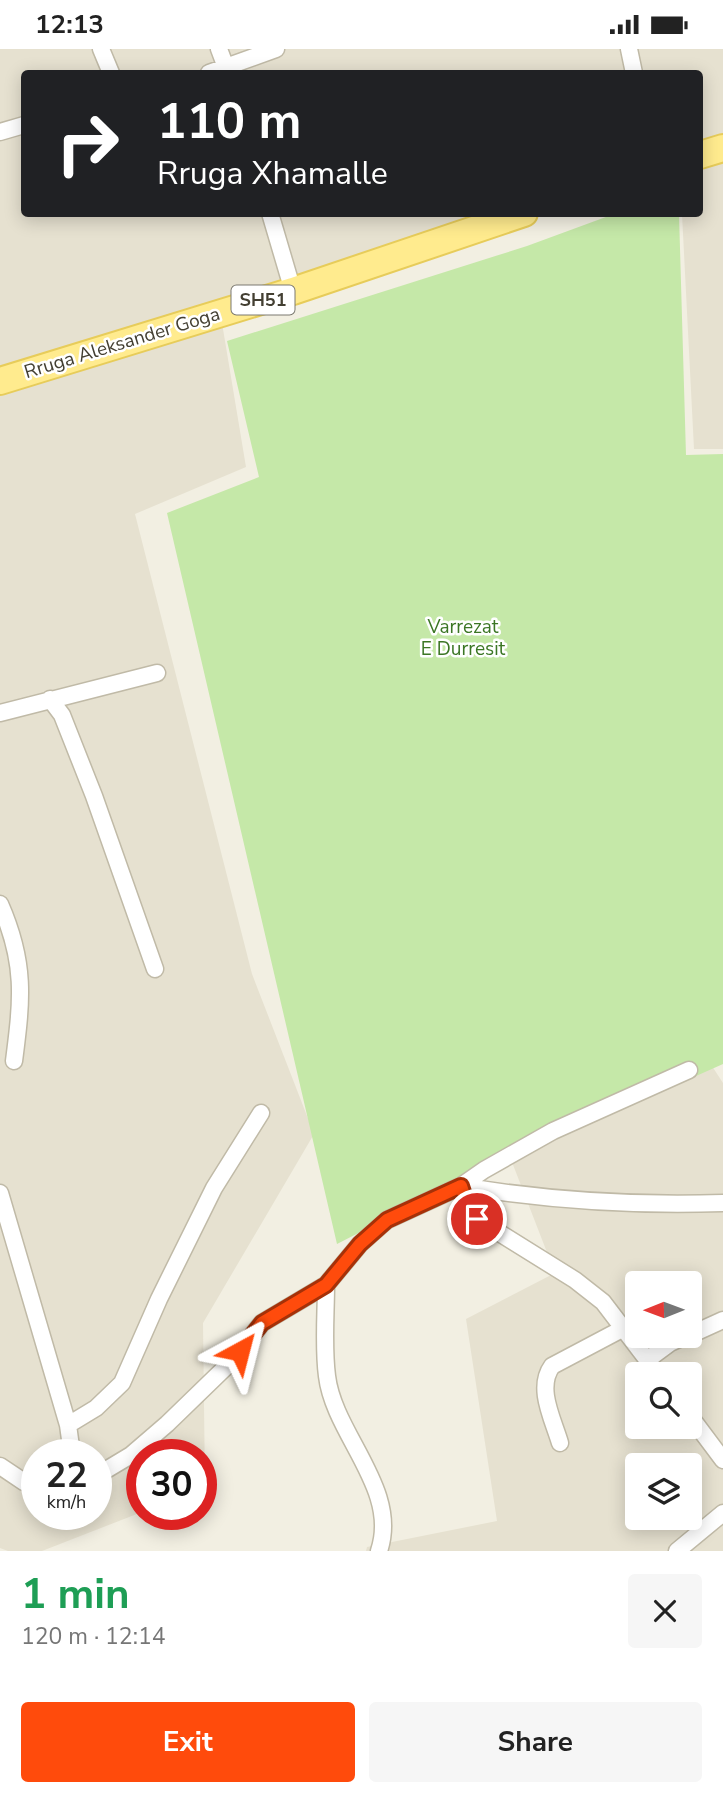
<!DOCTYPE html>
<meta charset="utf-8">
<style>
body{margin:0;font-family:"Nunito Sans",sans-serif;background:#f6f6f6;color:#222;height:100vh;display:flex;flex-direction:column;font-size:26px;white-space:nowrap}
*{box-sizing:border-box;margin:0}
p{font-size:23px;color:#767676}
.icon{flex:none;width:38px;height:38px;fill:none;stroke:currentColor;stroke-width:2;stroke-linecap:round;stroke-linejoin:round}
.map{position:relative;height:1502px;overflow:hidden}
.details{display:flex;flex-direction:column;background:#fff;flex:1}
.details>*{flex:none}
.hud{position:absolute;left:21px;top:21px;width:682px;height:147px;border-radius:7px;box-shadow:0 4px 18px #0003;background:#202124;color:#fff;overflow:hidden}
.needle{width:46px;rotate:269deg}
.buttons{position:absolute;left:625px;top:1222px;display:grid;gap:14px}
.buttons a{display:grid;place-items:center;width:77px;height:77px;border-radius:7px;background:#fff;box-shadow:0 4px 18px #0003;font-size:35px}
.speed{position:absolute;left:21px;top:1390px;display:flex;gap:14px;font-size:35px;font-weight:700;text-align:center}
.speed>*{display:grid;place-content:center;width:91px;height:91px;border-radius:50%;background:#fff;box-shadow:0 4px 18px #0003;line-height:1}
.speed small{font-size:18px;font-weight:400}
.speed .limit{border:10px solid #d22;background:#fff;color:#111}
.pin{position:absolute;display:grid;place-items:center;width:60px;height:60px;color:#fff;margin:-30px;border:4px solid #fff;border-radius:50%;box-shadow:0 2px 7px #0007}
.me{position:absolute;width:77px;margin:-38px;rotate:38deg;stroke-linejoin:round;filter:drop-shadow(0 0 5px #0008)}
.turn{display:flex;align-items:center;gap:24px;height:147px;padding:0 21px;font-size:32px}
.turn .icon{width:91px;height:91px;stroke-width:2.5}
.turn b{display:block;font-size:49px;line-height:60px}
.round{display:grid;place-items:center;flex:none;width:74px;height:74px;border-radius:7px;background:#f6f6f6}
.head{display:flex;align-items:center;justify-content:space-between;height:119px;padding:0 21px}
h1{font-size:42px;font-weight:700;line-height:52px;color:#1e9e55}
.primary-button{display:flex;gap:14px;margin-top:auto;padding:14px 21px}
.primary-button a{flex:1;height:80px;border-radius:7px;background:#ff4b0c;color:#fff;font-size:28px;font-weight:700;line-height:80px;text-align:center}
.primary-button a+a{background:#f6f6f6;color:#222}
.status{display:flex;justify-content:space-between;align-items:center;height:49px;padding:0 35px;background:#fff;direction:ltr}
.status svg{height:19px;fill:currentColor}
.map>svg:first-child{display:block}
.residential{fill:#e6e1d0;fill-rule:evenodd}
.green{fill:#c5e8a8}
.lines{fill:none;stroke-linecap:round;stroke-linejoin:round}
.street-casing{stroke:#c0baa7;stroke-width:19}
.primary-casing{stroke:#e7cc5a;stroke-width:30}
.street{stroke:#fff;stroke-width:16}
.primary{stroke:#ffeb8e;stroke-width:26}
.route-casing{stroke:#a63108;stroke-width:18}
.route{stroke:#ff4b0c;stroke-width:12}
.labels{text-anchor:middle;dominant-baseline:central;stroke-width:5;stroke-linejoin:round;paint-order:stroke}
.shield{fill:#fff;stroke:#7b7970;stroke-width:2}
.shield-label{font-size:18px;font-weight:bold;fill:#433f32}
.street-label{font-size:19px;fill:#433f32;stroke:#fff}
.park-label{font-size:19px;fill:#3b7624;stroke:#fff}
</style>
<div class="status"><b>12:13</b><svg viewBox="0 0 49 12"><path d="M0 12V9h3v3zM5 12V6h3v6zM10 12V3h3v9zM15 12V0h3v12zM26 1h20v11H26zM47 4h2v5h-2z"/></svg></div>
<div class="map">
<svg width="723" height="1502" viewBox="0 0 723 1502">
<rect width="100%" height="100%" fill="#f2efe2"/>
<path class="residential" d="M0,0h723v400h-29l-12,-235 18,-1v-140h-676v140l475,1 -280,91 27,162 -111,47 117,460 62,160 -111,189 2,164 -4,2v-35h-59v58l-100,39h-34l-8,-3zM37,1405h59v60h-59z
M710,1014l13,20v468h-357l1,-4 130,-26 -31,-202 89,-46 -45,-116zM637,1234h53v52h-53zM637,1325h53v52h-53zM637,1416h53v52h-53z"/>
<path class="green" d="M614,165h65l7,241 37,-1v610l-263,117 -123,63 -170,-731 92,-36 -32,-136 300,-95z"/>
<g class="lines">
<defs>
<path id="street" d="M101,0l10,24
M219,0l9,24
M629,0l5,24
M209,24l67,-24
M0,83l24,-7
M270,164l23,78
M50,650l12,16 32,81 61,173
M0,664l157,-40
M0,855c26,59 22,95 14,157
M0,1144l68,232 4,29
M326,1236c0,29 -3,61 1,91 7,59 73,113 52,175
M690,1286l33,-15
M647,1311l23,-17 18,-8
M658,1325l-55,-72 -28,-22 -98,-61 -8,-6 -8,-27c90,15 171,20 262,17
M690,1367l33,44
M68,1376l28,-17 26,-25 37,-84 55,-111 47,-75
M560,1394c-7,-24 -24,-55 -8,-77l70,-37
M0,1417l24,16 13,5
M96,1427l35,-21 36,-31 64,-62 31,-39 64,-38 34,-41 27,-24 74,-34 23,-16 69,-39 136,-61
M677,1502l46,-38"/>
<path id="primary" d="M700,106l23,-7
M0,332l293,-90 231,-78"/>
</defs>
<use href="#street" class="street-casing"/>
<use href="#primary" class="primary-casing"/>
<use href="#street" class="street"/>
<use href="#primary" class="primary"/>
</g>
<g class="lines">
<defs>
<path id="route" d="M240,1302l22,-28 64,-38 34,-41 27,-24 74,-34 9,27 7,6"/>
</defs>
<use href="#route" class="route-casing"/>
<use href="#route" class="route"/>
</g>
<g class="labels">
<rect class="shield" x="231.5" y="236.5" width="63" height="29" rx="5"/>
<g class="shield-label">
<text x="263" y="251">SH51</text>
</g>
<g class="street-label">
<text transform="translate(122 294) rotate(-17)">Rruga Aleksander Goga</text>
</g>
<g class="park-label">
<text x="463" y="578">Varrezat<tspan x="463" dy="22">E Durresit</tspan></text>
</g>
</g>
</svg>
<div class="buttons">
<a><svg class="needle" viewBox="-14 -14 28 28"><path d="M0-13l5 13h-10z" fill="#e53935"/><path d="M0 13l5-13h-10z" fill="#767676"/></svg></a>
<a><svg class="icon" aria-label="search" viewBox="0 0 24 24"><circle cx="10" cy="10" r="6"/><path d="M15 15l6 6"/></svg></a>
<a><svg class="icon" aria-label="layers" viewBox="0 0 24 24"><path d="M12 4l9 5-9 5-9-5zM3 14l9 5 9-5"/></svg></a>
</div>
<div class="speed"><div>22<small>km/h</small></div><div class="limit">30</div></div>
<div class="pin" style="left:477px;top:1170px;background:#d93025"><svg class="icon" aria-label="arrive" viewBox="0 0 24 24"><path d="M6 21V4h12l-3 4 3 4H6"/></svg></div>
<svg class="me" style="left:240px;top:1302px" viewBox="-20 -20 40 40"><path d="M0-17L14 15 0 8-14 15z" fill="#ff4b0c" stroke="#fff" stroke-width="4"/></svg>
<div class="hud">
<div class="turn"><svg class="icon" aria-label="right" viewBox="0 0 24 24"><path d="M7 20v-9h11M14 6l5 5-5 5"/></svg><div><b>110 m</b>Rruga Xhamalle</div></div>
</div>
</div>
<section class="details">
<div class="head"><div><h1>1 min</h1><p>120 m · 12:14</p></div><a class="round"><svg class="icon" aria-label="close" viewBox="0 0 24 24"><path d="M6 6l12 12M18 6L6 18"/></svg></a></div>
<div class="primary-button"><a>Exit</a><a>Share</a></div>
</section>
